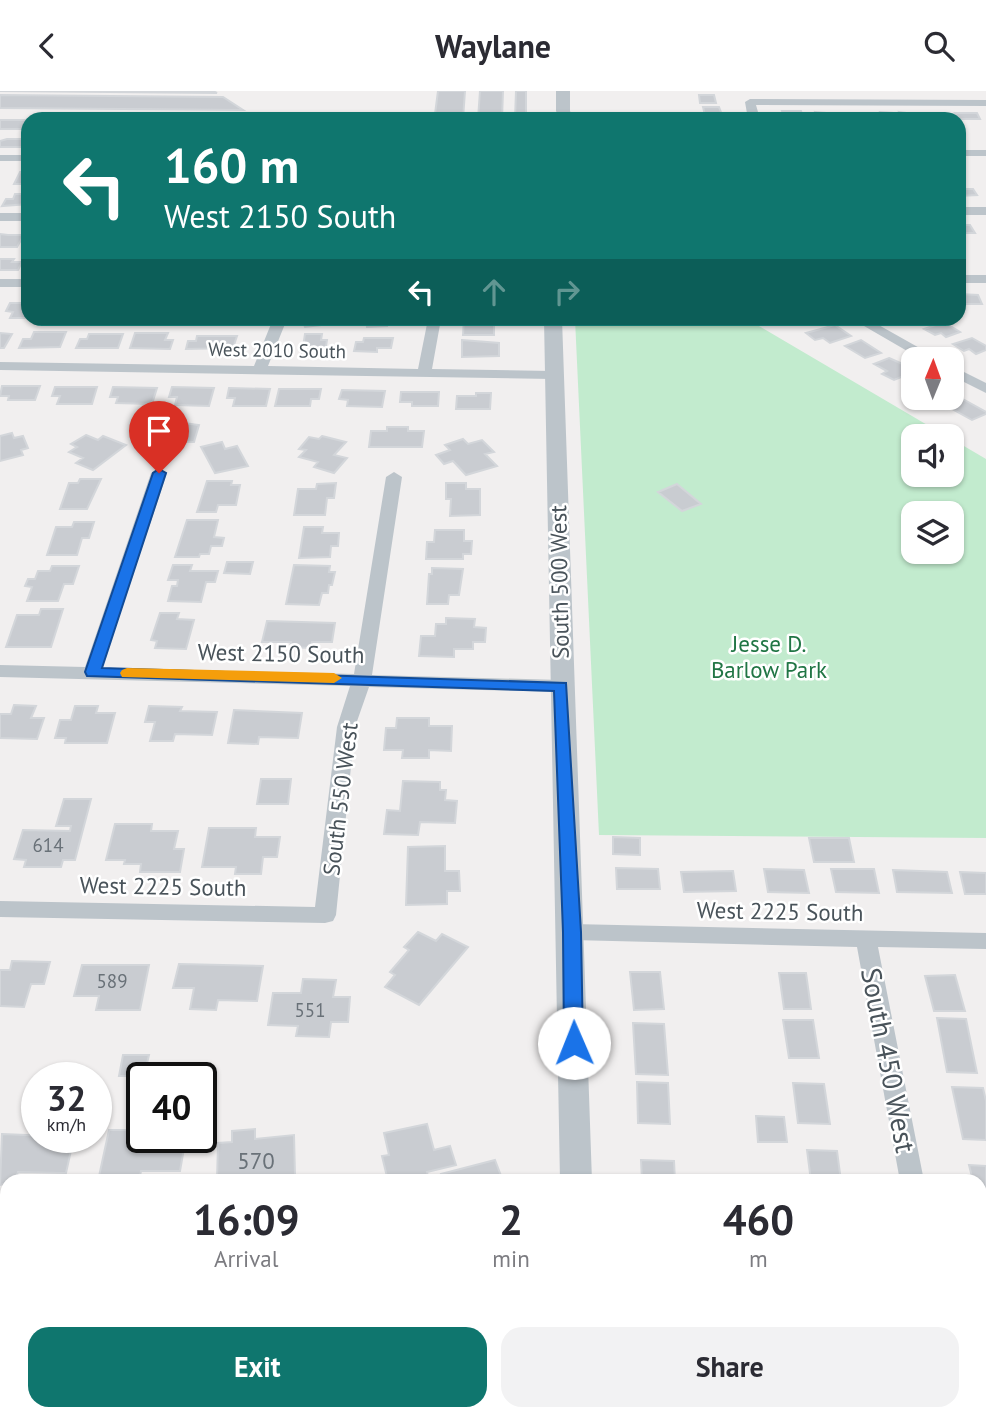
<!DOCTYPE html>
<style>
body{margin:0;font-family:"PT Sans",sans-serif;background:#f2f2f3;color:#2b2b33;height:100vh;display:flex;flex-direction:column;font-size:26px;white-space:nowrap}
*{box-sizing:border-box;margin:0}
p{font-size:23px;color:#7c7c81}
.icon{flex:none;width:38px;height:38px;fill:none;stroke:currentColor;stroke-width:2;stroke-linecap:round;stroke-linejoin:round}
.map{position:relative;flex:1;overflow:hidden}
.drawer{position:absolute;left:0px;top:1083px;width:987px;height:247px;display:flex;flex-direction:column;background:#fff;border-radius:21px 21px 0 0;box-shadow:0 2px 5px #0004}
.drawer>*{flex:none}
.top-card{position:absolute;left:21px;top:21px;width:945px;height:214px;border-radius:21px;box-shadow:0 2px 5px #0004;background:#0f766e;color:#fff;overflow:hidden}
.needle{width:46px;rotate:1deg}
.buttons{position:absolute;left:901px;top:256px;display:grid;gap:14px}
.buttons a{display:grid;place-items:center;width:63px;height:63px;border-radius:14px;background:#fff;box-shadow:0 2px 5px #0004;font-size:35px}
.speed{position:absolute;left:21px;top:971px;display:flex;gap:14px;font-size:35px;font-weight:700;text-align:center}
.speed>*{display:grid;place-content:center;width:91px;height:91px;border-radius:50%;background:#fff;box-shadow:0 2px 5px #0004;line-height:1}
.speed small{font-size:18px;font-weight:400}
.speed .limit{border:4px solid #111;border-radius:10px;background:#fff;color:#111}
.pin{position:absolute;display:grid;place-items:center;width:60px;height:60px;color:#fff;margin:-72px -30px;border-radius:50% 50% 50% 0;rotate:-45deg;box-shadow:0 0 7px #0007}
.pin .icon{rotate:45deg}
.me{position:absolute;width:77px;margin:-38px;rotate:359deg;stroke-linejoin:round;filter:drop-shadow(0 0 5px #0008)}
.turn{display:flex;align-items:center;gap:24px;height:147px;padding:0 28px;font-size:32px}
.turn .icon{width:91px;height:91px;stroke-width:2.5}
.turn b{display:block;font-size:49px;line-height:60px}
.lanes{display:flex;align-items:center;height:66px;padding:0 28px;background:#0003;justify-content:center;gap:35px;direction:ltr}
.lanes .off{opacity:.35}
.eta{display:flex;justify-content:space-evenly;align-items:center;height:119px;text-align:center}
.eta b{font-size:42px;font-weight:700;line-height:49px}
.cta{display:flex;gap:14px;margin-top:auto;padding:14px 28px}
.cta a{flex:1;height:80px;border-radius:21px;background:#0f766e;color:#fff;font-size:28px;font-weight:700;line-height:80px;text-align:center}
.cta a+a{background:#f2f2f3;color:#2b2b33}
header{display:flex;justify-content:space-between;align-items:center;height:91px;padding:0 28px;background:#fff;font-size:32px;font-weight:700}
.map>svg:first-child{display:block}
.green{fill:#c2ebce;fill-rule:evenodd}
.building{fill:#c9ccd1;stroke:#d3d6da;stroke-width:2}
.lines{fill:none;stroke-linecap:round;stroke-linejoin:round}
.minor{fill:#bcc4ca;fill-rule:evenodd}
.tertiary{fill:#bcc4ca;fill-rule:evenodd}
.route{fill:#1a73e8;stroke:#114b97;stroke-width:2}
.slow{fill:#f59e0b}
.labels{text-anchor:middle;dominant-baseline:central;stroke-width:5;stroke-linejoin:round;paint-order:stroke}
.far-street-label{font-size:19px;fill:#49535a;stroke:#fff}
.number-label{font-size:19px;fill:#697178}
.street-label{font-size:23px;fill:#49535a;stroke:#fff}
.park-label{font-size:23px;fill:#207544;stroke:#fff}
.near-number-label{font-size:23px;fill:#697178}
.near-street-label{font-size:28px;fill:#49535a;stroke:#fff}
</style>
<header><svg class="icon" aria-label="back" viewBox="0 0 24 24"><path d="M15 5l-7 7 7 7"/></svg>Waylane<svg class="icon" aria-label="search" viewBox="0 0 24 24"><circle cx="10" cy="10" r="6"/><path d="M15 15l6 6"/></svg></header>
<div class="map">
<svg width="986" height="1329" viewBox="0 0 986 1329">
<rect width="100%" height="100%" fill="#f1efef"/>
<path class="green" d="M575,228h172l199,117h-32v38h38v-35l34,20v379l-387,-3zM914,422h38v38h-38z"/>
<path class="building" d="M0,0h213l4,2z
M438,0h27l-2,28h-19l-9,-5z
M480,0h23l-1,28h-24z
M516,0h10v28h-11z
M0,4l223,2 20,13 -243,-2z
M699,4h15l2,8h-16z
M703,16h16l3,8h-17z
M782,20h19l2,7 -19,-1z
M815,21l22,2 1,5h-21z
M880,21l13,1 2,6h-21l-2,-4h9z
M899,21l22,3 2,4h-21z
M955,22h22l3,6h-21z
M0,29h28v9h-28z
M7,48h21l-5,8h-23v-6z
M20,81l8,1v11h-14z
M959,98h14l4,6 -18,1z
M15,103h13v10l-26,2 4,-7h7z
M959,134h11l5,8h-16z
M0,143l8,1h16l-7,12h-17z
M0,168h14l-2,3h10l-4,8h-18z
M959,203l19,1 4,9h-23z
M10,212h18v15h-18l3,-6 -7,-1z
M184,228h41l-34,6z
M302,228h27l2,5 -26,3z
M366,228h24h-4l1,7 -20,1z
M464,228h30v16h-31z
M944,231l16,10 -14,5 -5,-4 -6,2 -11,-6z
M835,234l16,11 -21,7 -7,-5 -8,2 -9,-7z
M34,241h32l-6,15 -41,1 4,-9h8z
M0,242l12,1 -8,14h-4z
M135,242h33l-3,7h8l-3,9 -40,-1z
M89,243h34l-5,14h-42l4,-9h7z
M305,243h17l-1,6h6l-2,13h-23z
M197,245h40l-4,12 -47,1 2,-8h8z
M364,247h29l-2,10h-14v4l-23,-1 2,-9h7z
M972,247l14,8v4l-10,4 -7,-5 -5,2 -11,-7z
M462,249l37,3v13l-37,1z
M861,249l20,13 -16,5 -20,-12z
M889,267l25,11v3l-20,8 -12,-6 5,-3 -13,-7z
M2,295h38l-5,14h-27l1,-4h-9z
M55,296h42l-5,17h-35l3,-8h-8z
M113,296l44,1 -5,16 -36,-1 2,-6h-8z
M172,296l42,1 -5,18 -34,-1 2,-8h-8z
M229,297l41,1 -4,17h-33l2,-8h-8z
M279,298h42l-2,10h-8l-1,7h-35z
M342,299l43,1 -3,16 -35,-1 1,-6 -9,-1z
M401,301h38l-1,14h-26v-4h-12z
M476,302h15l-1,16h-34l1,-13h19z
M961,307l25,14v2l-14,6 -27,-15z
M162,329l37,5 -5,17 -30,-1 -1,4h-16l3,-7 -10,-1 4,-13 17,1z
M387,336h21v4h16l-2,16h-53l2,-16h16z
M12,342l2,5 9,-2 5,12 -7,2 2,5 -23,6v-25z
M86,344l12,5 5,-4 23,9 -33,25 -17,-7 7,-5 -14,-6 8,-5 -6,-3z
M322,345l24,6 -12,13 13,3 -13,15 -20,-6 4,-5 -19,-5 7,-7 -7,-1 10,-12 10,2z
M463,348l5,5 14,-4 12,12 -9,2 12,12 -31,9 -13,-14 -9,3 -8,-9 14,-5 -5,-5z
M222,351l3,7 12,-3 11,20 -33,7 -14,-26z
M80,388h21l-14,30h-27l9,-26h9z
M207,390h25l-1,4h9l-4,20h-18l-2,7h-19z
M336,392l-2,15h-7l-2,17h-31l4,-26h18l1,-5z
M446,392h20v6h14v26l-30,1 1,-17h-5z
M677,393l24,20 -19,7 -24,-19z
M187,429h31l-4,17 10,1 -2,8h-11l-2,8h-9l-1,3h-24z
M74,431h20l-5,16h-7l-5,17h-30l9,-28h16z
M304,436h19l-1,6h17l-1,13h-7l-1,11 -31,1z
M435,439h29v11h8l-1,13h-8v5h-37l1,-17h7z
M227,471h26l-3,12 -26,-1z
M173,474h19l-2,6h28l-3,11h-9l-5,20 -33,-1 4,-15h5l1,-6h-10z
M294,474l36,1 -1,6h6l-3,13h-3l-1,8h-6l-3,12 -33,-1z
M52,475h27l-6,18h-9l-6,17h-31l5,-14 -7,-1 3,-7h7l3,-8h12z
M432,477l31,1 -4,26h-10l-1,9h-21l2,-30h3z
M41,518h22l-12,38h-45l11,-32h22z
M160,522h19l-2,6 17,1 -8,29 -31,-1 2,-7 -6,-1z
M446,527l29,1 -1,8 12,1 -1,14h-12v7h-19v8l-35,-1 2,-20h14l1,-12h10z
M267,530l68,2 -3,19h-20l-1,6 -21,-1 1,-5h-29z
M14,614l22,1 -5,12h13l-7,21 -37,-1v-24h11z
M75,615h23l-2,7h19l-8,30h-42l1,-5h-11l5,-18h11z
M149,615l33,1 -2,4 37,1 -5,23 -37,-1 -2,7h-23l5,-19h-10z
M234,619l68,3 -4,25 -39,-1 -1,7 -30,-1z
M397,627h32v8h23l-1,25 -22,-1v8h-27l1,-8h-19l2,-22h10z
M261,688h30l-3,25h-31z
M403,690l37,1v8h6l-1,10 12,1 -2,22 -35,-1 -2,13 -34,-1 3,-24 13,1z
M64,708h27l-16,61h-12l-2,7h-37l2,-7 -12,-1 9,-29 47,1 1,-5h-15z
M115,733h37l-1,7h27l-4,18h10l-4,23h-40l1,-8h-17l1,-4h-19z
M209,737h47l-1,9h25l-3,20h-14l-2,17h-26l1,-7h-34z
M613,746l27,1v17l-27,-1z
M809,747h40l5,24h-40z
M445,755v25h14l1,20h-13v13l-41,1 2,-58z
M616,777l42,1 2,20h-43z
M764,778l40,1 5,23 -41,-1z
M831,778h43l5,24 -43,-1z
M893,779l54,2 5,21 -55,-1z
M733,780l3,20 -52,1 -3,-20z
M960,781l26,1v21h-21z
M418,841l18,9 6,-7 26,13 -49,58 -34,-18 10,-12 -5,-3 19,-22 -5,-3z
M12,870l38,1 -6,22h-13l-7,23 -24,-1v-36h10z
M179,873l84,2 -6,35 -39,-1 -2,10 -26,-1 4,-21h-21z
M82,874h67l-9,45h-44l3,-14h-25z
M630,881h30l4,37 -30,1z
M779,882h27l5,36h-27z
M955,884l10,36h-31l-9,-35z
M303,888l33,1 -3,17h17l-2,25h-17l-2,15 -33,-1 2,-10 -30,-1 5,-32h28z
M937,927l29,1 11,54 -30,-1z
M783,929h30l6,38h-30z
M633,932l31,1 4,51 -32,-1z
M123,964h26l-5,21h-25z
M637,991l31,1 2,41 -32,-1z
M793,992l31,1 6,40 -32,-1z
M952,996l31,1 3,13v39l-23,-1z
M756,1025l28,1 3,25h-29z
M427,1033l7,26 16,-4 6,19 -29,7 2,9h-41l-6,-25 7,-1 -5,-22z
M255,1038v10l39,-4 1,41 -78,5 1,-38 14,-1v-11z
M109,1039h33v7h44l-6,34h-39l-2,10h-41z
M2,1043l72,3 -8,36 -48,-1 -3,9 -15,4z
M807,1059l30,1 4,30h-30z
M495,1069l8,21h-60l-2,-7z
M641,1069l33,1 1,20h-33z
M969,1074l17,1v44h-6v-29h-7z
M401,1323h47v6h-48z
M652,1323h40v6h-39z
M844,1323h35l1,6h-35z"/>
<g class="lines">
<path class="minor" d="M750,8l236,1v6l-230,-1 4,14h-12l-3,-17z
M959,59h27v6h-27z
M0,64h28v6h-28z
M959,116h27v8h-27z
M0,122h28v8h-28z
M959,184h27v8h-27z
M0,188h28v8h-28z
M270,228h13l2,5 -17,42 150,3 10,-50h13l-9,50 120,2 7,4 -7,4 -552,-9v-8l254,4 17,-42z
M852,228h16l71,40h-18z
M952,275l34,17v10l-34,-17z
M159,377l8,5 -65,195 252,6 32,-197 8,-5 8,5 -30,198 189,5 9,6 -9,6 -192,-5 -14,40 -19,188 -3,6 -8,2 -325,-6v-16l315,6 22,-180 13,-41 -350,-9v-12l85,2 66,-194z
M572,833l414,9v16l-108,-2 46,234h-24l-43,-234 -285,-7 -8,-2 -3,-6 3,-6z
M0,1133h7v24h-7z
M306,1323h28l-1,6h-28z
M941,1323h28l2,6h-28z"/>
<path class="tertiary" d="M556,0h14v20l4,8h-14l-4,-8z
M544,228h18l30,862h-32z
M561,1323h36v6h-36z"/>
</g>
<path class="route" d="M159,378l7,4 -64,195 464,15 15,249 2,111 -3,5 -6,3 -7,-3 -3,-5 -1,-111 -9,-241 -467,-15 -2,-4 68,-199z"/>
<path class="slow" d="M127,577l207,5 8,5 -8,5 -212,-6 -2,-4 2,-3z"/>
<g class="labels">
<g class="far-street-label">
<text transform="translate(277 259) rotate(1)">West 2010 South</text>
</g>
<g class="number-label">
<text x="48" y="754">614</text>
<text x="112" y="890">589</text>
<text x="310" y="919">551</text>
</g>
<g class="street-label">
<text transform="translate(559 491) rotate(-91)">South 500 West</text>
<text transform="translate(281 562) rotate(1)">West 2150 South</text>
<text transform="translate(340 708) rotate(-83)">South 550 West</text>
<text transform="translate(163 795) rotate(1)">West 2225 South</text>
<text transform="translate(780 820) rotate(1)">West 2225 South</text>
</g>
<g class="park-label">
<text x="769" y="552">Jesse D.<tspan x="769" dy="26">Barlow Park</tspan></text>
</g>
<g class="near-number-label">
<text x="256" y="1069">570</text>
</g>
<g class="near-street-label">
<text transform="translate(889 969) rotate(79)">South 450 West</text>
</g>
</g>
</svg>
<div class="buttons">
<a><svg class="needle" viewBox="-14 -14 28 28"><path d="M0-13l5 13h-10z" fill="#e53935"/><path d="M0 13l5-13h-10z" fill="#7c7c81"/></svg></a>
<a><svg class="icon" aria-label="sound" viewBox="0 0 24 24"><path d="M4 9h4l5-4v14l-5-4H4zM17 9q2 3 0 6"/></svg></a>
<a><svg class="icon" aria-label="layers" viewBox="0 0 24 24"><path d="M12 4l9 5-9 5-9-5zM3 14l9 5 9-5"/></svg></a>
</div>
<div class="speed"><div>32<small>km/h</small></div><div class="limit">40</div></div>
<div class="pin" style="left:159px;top:382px;background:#d93025"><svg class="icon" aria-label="arrive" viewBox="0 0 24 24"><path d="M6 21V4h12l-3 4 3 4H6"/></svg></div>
<svg class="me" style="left:574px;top:952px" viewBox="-20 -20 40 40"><circle r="19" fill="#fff"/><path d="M0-13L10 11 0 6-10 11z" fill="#1a73e8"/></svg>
<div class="top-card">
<div class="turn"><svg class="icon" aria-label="left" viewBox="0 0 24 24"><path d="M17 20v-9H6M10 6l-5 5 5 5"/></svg><div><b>160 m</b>West 2150 South</div></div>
<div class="lanes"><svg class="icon" aria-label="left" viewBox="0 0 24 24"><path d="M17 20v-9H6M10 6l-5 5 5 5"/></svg><svg class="icon off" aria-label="ahead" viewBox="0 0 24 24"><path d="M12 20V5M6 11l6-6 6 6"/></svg><svg class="icon off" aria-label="right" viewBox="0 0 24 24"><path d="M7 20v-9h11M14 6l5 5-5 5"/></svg></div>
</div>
<section class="drawer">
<div class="eta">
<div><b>16:09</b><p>Arrival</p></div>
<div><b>2</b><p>min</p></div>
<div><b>460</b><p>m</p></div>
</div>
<div class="cta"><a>Exit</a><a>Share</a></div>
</section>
</div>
